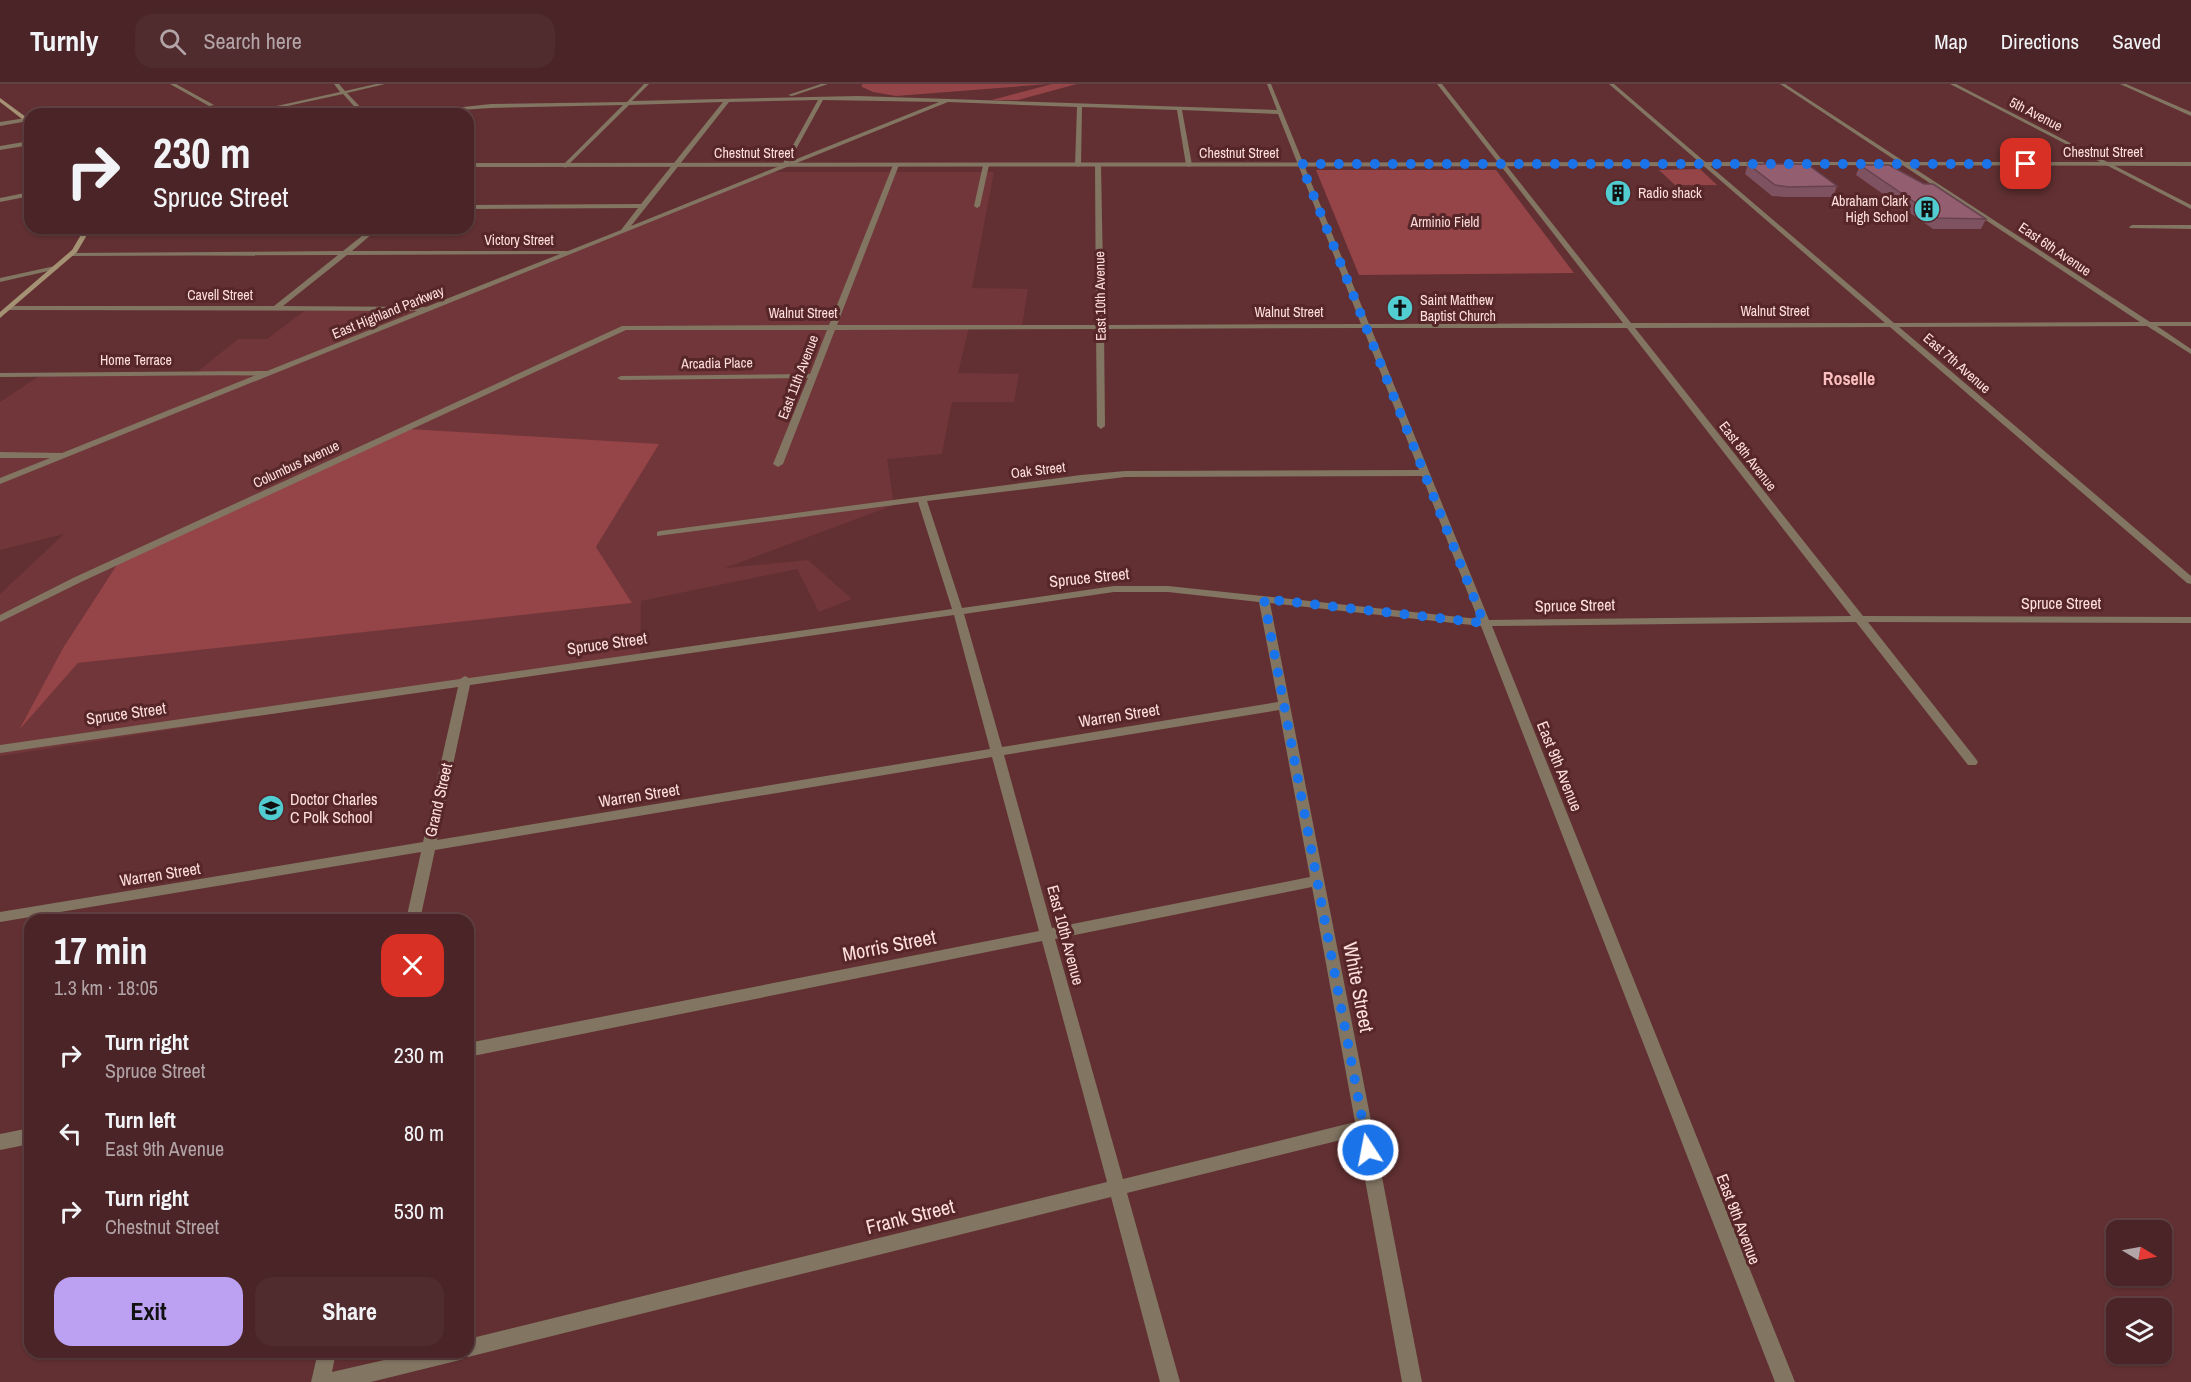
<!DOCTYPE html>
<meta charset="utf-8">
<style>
body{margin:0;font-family:"Archivo Narrow",sans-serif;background:#512c2e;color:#f1f3f6;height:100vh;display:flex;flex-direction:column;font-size:22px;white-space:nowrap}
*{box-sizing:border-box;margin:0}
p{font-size:20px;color:#b2a4a7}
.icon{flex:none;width:33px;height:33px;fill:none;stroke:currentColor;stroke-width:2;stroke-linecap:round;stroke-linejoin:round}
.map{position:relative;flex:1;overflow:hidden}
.sheet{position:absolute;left:24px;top:830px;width:450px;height:444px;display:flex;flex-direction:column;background:#4a2426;border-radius:18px;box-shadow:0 2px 4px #0004,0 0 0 2px #614143}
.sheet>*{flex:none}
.guide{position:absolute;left:24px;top:24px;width:450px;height:126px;border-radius:18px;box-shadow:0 2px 4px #0004,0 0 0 2px #614143;background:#4a2426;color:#f1f3f6;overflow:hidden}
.needle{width:39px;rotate:100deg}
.controls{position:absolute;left:2106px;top:1136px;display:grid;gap:12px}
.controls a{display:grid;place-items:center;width:66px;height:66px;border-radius:12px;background:#4a2426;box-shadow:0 2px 4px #0004,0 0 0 2px #614143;font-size:30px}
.pin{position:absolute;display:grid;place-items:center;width:51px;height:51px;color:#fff;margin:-26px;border-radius:12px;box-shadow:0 3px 9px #0006}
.me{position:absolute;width:66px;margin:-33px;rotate:349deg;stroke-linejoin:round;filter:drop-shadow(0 0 4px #0008)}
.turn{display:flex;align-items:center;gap:21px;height:126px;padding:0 30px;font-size:27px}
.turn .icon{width:78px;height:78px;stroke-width:2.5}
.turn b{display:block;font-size:42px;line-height:51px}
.round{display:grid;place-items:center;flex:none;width:63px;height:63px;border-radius:18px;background:#512c2e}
.summary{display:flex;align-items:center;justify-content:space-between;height:102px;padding:0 30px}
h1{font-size:36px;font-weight:800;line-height:45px}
.action{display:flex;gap:12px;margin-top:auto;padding:12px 30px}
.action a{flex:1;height:69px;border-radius:18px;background:#bca0f2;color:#111;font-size:24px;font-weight:800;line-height:69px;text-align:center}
.action a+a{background:#512c2e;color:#f1f3f6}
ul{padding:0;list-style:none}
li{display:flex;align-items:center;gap:18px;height:78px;padding:0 30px}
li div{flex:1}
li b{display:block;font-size:22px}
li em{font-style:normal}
header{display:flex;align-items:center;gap:36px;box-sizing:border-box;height:84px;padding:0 30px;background:#4a2426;border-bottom:2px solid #614143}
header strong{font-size:28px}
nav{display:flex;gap:33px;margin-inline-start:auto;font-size:21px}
.search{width:420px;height:54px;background:#512c2e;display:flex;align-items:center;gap:15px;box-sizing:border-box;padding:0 21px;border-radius:18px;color:#b2a4a7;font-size:22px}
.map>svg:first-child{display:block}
.built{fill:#703639;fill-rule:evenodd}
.green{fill:#954448}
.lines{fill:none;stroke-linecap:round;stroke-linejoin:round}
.minor{fill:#827562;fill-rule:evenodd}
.tertiary{fill:#827562;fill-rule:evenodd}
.secondary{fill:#a59173;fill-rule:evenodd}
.wall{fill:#7e5260}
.building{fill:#935f70;stroke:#67424e;stroke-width:1.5}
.route{stroke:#1a73e8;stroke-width:10;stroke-dasharray:0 18}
.labels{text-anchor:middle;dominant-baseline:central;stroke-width:6;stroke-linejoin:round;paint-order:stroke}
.far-street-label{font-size:14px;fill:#ffdfde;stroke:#562628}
.far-poi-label{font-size:14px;fill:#ffdfde;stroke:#562628;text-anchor:start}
.far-park-label{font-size:14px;fill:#f8d8d8;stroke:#562628}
.street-label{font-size:16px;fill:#ffdfde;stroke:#562628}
.poi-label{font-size:16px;fill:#ffdfde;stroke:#562628;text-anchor:start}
.far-district-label{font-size:18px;font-weight:bold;fill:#fbbebe;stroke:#562628}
.near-street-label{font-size:20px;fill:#ffdfde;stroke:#562628}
</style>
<header>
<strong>Turnly</strong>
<div class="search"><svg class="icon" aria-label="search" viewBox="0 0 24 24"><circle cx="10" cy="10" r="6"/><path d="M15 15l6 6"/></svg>Search here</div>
<nav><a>Map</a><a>Directions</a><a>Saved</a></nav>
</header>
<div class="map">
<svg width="2191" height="1298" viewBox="0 0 2191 1298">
<rect width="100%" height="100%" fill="#623032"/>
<path class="built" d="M772,88h222l-22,116 56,1 -6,37 -53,1 -11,46 61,1 -5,28h-62l-10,52 -55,5 7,46 -169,63 83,-8 44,39 -33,13 -22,-43 -156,32 -1,56 -640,99v-162l64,-60 -64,16v-148l39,-26h153l46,-37h29l37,-28h121zM658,360l-62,103 33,52 -551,64 -57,64 42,-79 55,-85z"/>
<path class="green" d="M862,0h187l-153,12 -23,-4 -11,-5z
M1077,0l-59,16h-26l60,-16z
M1700,85l17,16h-42l-16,-15z
M1316,86h180l78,103 -215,2z
M408,345l251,15 -63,103 36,56 -554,60 -59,67 44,-82 55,-85z"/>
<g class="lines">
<path class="minor" d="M170,0h6l38,21 -5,1z
M334,0h5l6,7 31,-7h9l-38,9 20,21h-6l-18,-20 -93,20h-10l100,-22z
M644,0h5l-17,17 226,-5 419,14 -10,-26h4l98,240 254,-1 -186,-239h5l189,239h254l-276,-239h5l280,239 246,-1 -360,-238h5l365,238h41v4h-34l34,23v5l-44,-28 -248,1 292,249v8l-4,-1 -297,-256 -255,1 228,288 328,1v6l-323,-1 108,137 2,3 -2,3h-8l-112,-143 -364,4 303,756h-20l-294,-756 -211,-23 152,779h-20l-45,-246 -230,57 53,189h-20l-49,-185 -643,160 -4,-1 -1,3 -7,2 -85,21h-60l7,-30h18l-4,20 87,-20h49v-13l639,-157 -65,-241 -574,116v-14l571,-112 -47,-174 -557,93 -15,70h-14l15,-68 -421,70v-10l423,-70 35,-155 -458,66v-8l460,-66 5,-3 4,2 483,-69 -34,-107 -261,34v-4l3,-1 421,-56 44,-4 294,-1 -56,-142 -259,1 1,97 -4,3 -4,-3 -1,-97 -261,1 -52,134 -5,3 -5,-3 35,-86 -187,2 -4,-2 4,-2 189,-2 17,-44h-201l-545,252 -81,40v-7l73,-37 549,-252 207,-1 64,-160 3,-2 3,2 -62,160h259l-1,-160 3,-2 3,2 3,160 257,-1 -83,-210 -96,-4 10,55 -3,2 -3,-2 -9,-55 -95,-3 -1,58 -3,2 -3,-2 2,-58 -129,-5 -948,382v-6l50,-20h-50v-6l62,1 194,-78 -256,2v-4l267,-2 150,-60 -411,-1 -1,-2 4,-2h265l64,-51 -267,1 -3,-2 1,-1 274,-2 29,-23h7l-27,23h216l53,-21 17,-22 -170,1v-4l173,-1 82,-102 -94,3 -64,63 -2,-3 60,-60 -132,3 -94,6 94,-10 136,-2zM818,16l-36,65 -151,61 98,-124zM823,16l116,2 -150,60zM560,170l-134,53 -143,-1 64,-51zM1371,244h256l224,288 -362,4zM1422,392l56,143 -310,-33h-54l-152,22 -35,-107 198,-24zM1114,508h54l91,10 19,100 -276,45 -38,-133zM954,531l36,134 -553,91 33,-155zM1279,626l31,167 -258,51 -48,-173zM1312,803l43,235 -232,57 -68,-240z
M821,0h7l-36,12 -4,-1z
M1950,0h6l235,121v4z
M2120,0h6l65,28v4z
M26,34l2,3 -28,5v-4z
M30,57v4l-30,5v-4z
M986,79l3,2 -9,41 -3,2 -3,-2 9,-41z
M2132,141h59v4l-61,-1 -1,-1z
M55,182l3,2 -1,1 -57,13v-4z
M30,1044v16l-30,6v-16z"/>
<path class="tertiary" d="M1792,78h399v4l-401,-1z
M468,79l1295,-1 3,2 -3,2 -1295,1z
M30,108v4l-30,6v-4z"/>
<path class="secondary" d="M0,14l30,22v5l-30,-23z
M85,144h6l-14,24 -77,66v-6l72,-62z"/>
</g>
<path class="wall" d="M1748,80l89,22 -4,11h-48l-13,-1 -27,-22z
M1860,81l126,54 -5,10h-48l-77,-54z"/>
<path class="building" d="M1748,80h59l30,22 -48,1 -14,-2z
M1860,81h29l35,19h9l53,35 -48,-1z"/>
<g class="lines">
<path class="route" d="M1368,1066l-104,-551 220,24 -183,-459h725"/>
</g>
<defs>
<symbol id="building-disc" viewBox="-11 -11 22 22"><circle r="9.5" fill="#51ccd1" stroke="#562628"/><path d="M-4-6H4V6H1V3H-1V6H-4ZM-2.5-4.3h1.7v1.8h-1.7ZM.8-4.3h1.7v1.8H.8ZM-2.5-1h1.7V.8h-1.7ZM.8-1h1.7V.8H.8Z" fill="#111"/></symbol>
<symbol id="church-disc" viewBox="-11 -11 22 22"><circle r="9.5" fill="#51ccd1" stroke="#562628"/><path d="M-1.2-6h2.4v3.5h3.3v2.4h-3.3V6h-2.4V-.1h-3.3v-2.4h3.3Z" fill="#111"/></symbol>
<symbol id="school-disc" viewBox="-11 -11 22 22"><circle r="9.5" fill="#51ccd1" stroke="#562628"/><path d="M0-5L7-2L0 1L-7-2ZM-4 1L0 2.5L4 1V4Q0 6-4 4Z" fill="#111"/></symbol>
</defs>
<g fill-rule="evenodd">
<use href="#building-disc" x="1603" y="94" width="30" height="30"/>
<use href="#building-disc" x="1912" y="110" width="30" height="30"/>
<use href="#church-disc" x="1385" y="209" width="30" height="30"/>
<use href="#school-disc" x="256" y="709" width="30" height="30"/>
</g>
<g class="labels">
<g class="far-street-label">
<text transform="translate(2036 30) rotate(27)">5th Avenue</text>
<text x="2103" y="68">Chestnut Street</text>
<text x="754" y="69">Chestnut Street</text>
<text x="1239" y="69">Chestnut Street</text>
<text x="519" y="156">Victory Street</text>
<text transform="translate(2055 165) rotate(34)">East 6th Avenue</text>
<text x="220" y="211">Cavell Street</text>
<text transform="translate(1100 212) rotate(-91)">East 10th Avenue</text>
<text x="1775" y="227">Walnut Street</text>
<text transform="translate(388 228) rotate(-22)">East Highland Parkway</text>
<text x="1289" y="228">Walnut Street</text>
<text x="803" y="229">Walnut Street</text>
<text x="136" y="276">Home Terrace</text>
<text transform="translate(717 279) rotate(-1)">Arcadia Place</text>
<text transform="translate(1957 279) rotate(41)">East 7th Avenue</text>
<text transform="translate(798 293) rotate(-69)">East 11th Avenue</text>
<text transform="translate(1748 372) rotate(52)">East 8th Avenue</text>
<text transform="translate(296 380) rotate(-25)">Columbus Avenue</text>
<text transform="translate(1038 386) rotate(-7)">Oak Street</text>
</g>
<g class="far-poi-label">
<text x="1638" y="109">Radio shack</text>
<text x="1908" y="117" text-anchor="end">Abraham Clark<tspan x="1908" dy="16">High School</tspan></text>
<text x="1420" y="216">Saint Matthew<tspan x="1420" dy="16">Baptist Church</tspan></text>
</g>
<g class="far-park-label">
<text x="1445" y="138">Arminio Field</text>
</g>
<g class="street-label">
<text transform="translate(1089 493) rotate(-6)">Spruce Street</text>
<text x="2061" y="519">Spruce Street</text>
<text transform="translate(1575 521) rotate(-1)">Spruce Street</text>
<text transform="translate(607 559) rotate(-8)">Spruce Street</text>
<text transform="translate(126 629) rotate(-8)">Spruce Street</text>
<text transform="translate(1119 631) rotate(-9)">Warren Street</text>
<text transform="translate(1560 682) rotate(68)">East 9th Avenue</text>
<text transform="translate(639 711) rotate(-9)">Warren Street</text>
<text transform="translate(438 716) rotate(-77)">Grand Street</text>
<text transform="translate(160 790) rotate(-9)">Warren Street</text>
<text transform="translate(1066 851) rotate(75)">East 10th Avenue</text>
<text transform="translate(1739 1135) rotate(69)">East 9th Avenue</text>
</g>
<g class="poi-label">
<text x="290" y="715">Doctor Charles<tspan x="290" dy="18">C Polk School</tspan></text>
</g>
<g class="far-district-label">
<text x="1849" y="294">Roselle</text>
</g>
<g class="near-street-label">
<text transform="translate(889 861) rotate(-11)">Morris Street</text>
<text transform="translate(1359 903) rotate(79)">White Street</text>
<text transform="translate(910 1132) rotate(-14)">Frank Street</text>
</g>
</g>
</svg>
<div class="controls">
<a><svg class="needle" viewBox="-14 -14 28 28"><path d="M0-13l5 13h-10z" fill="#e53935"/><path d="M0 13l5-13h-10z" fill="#b2a4a7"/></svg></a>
<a><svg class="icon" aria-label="layers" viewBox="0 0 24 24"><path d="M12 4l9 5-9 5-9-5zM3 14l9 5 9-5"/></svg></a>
</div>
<div class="pin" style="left:2026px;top:80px;background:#d93025"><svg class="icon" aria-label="arrive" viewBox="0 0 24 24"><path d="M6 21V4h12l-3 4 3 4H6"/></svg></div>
<svg class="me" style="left:1368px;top:1066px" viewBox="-20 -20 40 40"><circle r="17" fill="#1a73e8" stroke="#fff" stroke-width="3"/><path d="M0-11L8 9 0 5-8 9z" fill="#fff"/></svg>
<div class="guide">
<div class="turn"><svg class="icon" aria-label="right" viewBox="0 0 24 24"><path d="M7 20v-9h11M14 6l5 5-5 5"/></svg><div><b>230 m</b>Spruce Street</div></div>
</div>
<section class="sheet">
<div class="summary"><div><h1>17 min</h1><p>1.3 km · 18:05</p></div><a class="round" style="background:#d93025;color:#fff"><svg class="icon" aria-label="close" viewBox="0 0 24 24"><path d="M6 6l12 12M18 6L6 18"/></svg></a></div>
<ul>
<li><svg class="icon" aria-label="right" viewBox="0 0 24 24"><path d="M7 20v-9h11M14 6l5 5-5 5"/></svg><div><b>Turn right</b><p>Spruce Street</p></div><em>230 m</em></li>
<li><svg class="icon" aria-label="left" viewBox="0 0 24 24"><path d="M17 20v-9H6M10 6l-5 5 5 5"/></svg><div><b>Turn left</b><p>East 9th Avenue</p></div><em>80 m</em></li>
<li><svg class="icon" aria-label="right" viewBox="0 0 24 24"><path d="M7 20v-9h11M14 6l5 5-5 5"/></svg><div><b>Turn right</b><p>Chestnut Street</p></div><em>530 m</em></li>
</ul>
<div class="action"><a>Exit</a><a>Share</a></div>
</section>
</div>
